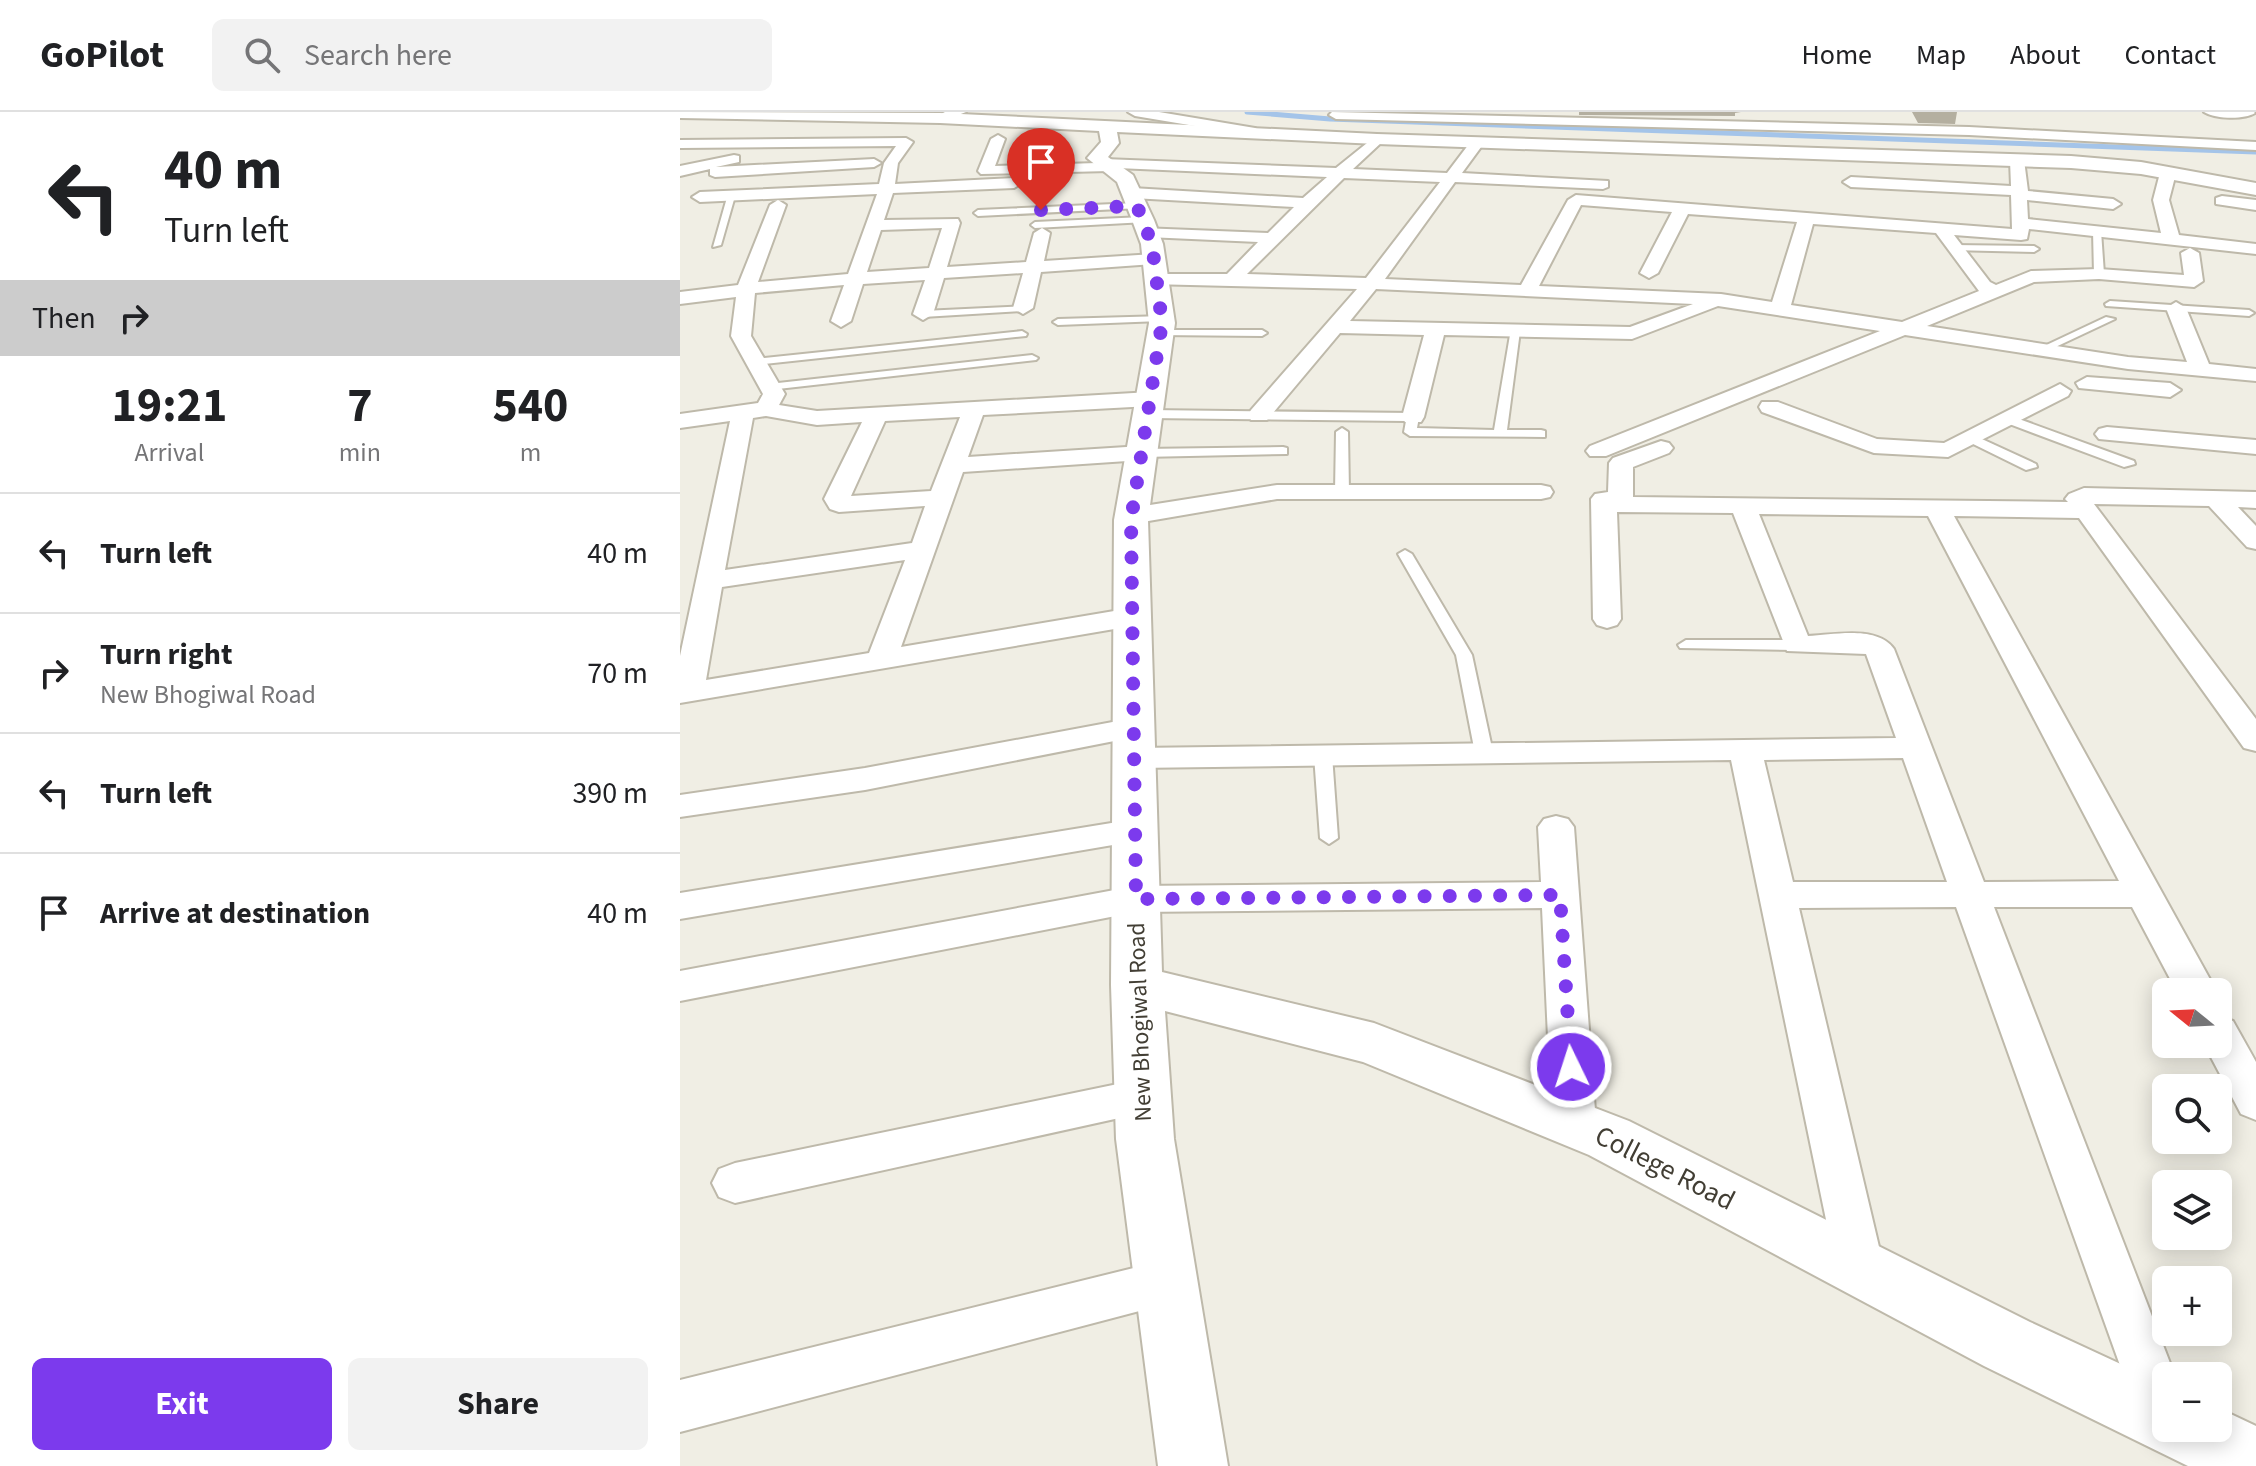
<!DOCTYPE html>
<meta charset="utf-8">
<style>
body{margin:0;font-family:"Source Sans 3",sans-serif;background:#f2f2f2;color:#202124;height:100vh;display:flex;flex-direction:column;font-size:30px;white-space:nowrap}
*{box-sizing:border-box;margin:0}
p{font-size:26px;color:#757577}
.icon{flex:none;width:44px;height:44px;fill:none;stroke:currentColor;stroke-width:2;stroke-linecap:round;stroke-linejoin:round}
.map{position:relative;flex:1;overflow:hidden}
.panel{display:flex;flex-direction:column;background:#fff;width:680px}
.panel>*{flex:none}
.hud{background:#fff;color:#202124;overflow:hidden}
.needle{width:52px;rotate:288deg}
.tools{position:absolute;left:1472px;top:866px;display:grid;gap:16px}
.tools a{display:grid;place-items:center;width:80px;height:80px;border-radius:12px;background:#fff;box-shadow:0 4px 20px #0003;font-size:40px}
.pin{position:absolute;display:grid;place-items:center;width:68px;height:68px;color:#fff;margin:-82px -34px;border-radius:50% 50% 50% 0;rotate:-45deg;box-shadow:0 0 8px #0007}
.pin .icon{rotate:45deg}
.me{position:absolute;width:88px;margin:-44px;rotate:356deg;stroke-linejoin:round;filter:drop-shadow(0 0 6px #0008)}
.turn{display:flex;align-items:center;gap:28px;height:168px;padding:0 32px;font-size:36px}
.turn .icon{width:104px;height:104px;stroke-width:2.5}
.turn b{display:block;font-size:56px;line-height:68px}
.then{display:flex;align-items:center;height:76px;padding:0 32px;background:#0003;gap:16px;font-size:30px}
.eta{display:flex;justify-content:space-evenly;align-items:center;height:136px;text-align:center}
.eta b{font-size:48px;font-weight:700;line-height:56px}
.button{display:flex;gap:16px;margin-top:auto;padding:16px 32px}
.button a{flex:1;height:92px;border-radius:12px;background:#7c3aed;color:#fff;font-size:32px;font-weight:700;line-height:92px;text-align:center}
.button a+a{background:#f2f2f2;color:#202124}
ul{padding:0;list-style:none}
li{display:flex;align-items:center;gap:24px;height:120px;padding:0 32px;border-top:2px solid #e0e0e0}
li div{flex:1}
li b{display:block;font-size:30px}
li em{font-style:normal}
header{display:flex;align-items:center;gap:48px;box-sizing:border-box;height:112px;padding:0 40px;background:#fff;border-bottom:2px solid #e0e0e0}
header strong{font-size:38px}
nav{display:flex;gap:44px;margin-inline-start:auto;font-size:28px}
.search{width:560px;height:72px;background:#f2f2f2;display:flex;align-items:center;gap:20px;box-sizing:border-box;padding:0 28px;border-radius:12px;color:#757577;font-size:30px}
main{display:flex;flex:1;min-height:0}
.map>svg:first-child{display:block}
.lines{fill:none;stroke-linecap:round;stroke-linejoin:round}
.stream{stroke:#a4c4e9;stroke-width:5}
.service-casing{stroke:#beb9aa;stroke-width:4}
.minor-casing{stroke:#beb9aa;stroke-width:4}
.tertiary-casing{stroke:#beb9aa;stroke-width:4}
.service{fill:#fff;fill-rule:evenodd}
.minor{fill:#fff;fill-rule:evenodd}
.tertiary{fill:#fff;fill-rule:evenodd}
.wall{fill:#b4afa0}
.route{stroke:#7c3aed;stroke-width:14;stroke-dasharray:0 25.2}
.labels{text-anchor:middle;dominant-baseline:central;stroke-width:8;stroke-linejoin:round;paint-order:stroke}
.street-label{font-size:24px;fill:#423e34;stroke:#fff}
.near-street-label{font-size:28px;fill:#423e34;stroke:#fff}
</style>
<header>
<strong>GoPilot</strong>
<div class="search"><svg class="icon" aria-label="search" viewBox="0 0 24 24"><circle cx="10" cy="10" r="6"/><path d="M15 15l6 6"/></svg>Search here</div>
<nav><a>Home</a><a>Map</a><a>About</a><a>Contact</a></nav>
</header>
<main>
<section class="panel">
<div class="hud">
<div class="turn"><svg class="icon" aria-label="left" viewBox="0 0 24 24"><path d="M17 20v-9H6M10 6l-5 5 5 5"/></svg><div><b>40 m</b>Turn left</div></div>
<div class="then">Then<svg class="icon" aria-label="right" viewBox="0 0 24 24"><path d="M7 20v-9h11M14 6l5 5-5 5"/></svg></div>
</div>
<div class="eta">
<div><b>19:21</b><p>Arrival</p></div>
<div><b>7</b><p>min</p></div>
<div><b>540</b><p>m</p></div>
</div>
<ul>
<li><svg class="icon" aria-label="left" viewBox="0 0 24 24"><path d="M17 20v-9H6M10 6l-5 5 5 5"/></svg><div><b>Turn left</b></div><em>40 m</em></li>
<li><svg class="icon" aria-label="right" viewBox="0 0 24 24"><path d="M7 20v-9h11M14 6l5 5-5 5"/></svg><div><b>Turn right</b><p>New Bhogiwal Road</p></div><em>70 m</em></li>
<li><svg class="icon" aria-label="left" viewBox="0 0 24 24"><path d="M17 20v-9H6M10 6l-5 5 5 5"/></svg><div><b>Turn left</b></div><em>390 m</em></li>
<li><svg class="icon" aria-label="arrive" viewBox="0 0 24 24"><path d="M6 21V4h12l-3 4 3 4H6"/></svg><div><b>Arrive at destination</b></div><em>40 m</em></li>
</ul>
<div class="button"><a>Exit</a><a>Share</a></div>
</section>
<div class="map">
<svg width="1576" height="1354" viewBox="0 0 1576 1354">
<rect width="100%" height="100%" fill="#f0eee4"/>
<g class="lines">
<path class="stream" d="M567,0l83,7 926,33"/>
<defs>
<path id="service" d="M48,82l7,2 -14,49 -8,2z
M457,91l3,5 -162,8 -4,-3 4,-3z
M463,105l3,5 -111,6 -4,-3 4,-3z
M1417,116l4,3 3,43 -5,3 -5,-3 -1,-43z
M1273,133l81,1 5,3 -5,3 -84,-2z
M1430,189l139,9 5,3 -5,3 -143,-10 -1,-2z
M347,194l1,2 -5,3 -100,6 -5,-3 5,-3z
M485,204l1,2 -5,3 -103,4 -5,-3 5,-3z
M1426,205l9,2 -68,32 -9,-2z
M831,217l9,2 -13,99h34l4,1v6l-135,-1 -6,-4 2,-11 -257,-3 -6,-4 6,-4 264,3 6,4 -2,11 77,2z
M480,218h102l5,3 -5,3 -106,-1 -1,-2z
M342,219l5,3 -1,2 -271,29 -6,-3 6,-3z
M352,243l6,3 -2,2 -267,30 -6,-3 6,-3z
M1328,303l126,46 1,3 -11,3 -120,-45 -2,-3z
M662,316l6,4 1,60 -7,4 -7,-4 1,-60z
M1291,322l65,30 1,3 -11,3 -59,-29 -2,-3z
M603,335l4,1v6l-145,3 -6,-4 6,-4z
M725,438l7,4 60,101 21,98 -3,4 -6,1 -9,-5 -19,-98 -58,-101z
M1006,528h111l8,5 -8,5 -117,-2 -2,-3z
M643,638l9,5 6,83 -9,6 -9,-6 -6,-83z"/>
<path id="minor" d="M265,0h21l-26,10 -7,-4z
M448,0h31l96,16 7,4 -7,4 -120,-20z
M652,0l637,15 287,15v8l-287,-15 -633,-16 -7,-4z
M1524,0h50l1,1c-11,7 -40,6 -51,-1z
M318,23l7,4 -10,27 102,-3 7,-4 232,9 41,-33 7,4 -2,3 -29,27 94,4 25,-33 5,-1 7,4 -22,30 146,8v6l-5,2 -148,-7 -70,97 136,6 47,-85 8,-5 436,34 -1,-34 -160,-8 -8,-5 8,-5 160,9 -1,-26 7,-4 7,4 4,31 85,8 8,5 -8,5 -86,-9 1,19 133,14 -8,-33 7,-27 8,-5 8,5 -7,27 10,35 77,9v10l-227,-25 -2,10 -6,1 -67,-5 36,47 6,3 35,-14 68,-2 85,6 -3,-22 9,-5 9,5 4,28 -9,6 -95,-8 -65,3 -107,44 201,31 59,5 -21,-54 10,-6 10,6 23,56 47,5v12l-128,-12 -223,-34 -299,121h-16l-4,-5 4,-5 290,-115 -162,-25 -86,33 -188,-4 -20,82 -3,5h-16l-3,-5 22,-82 -84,-2 -73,87h-16l-3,-5 3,-5 106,-121 -208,-5 -2,-4 9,-6h71l31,-32 -111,-5 -6,-1 -2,-4 2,-4 127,5 26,-26 -162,-9 -8,-5 8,-5 171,10 24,-21 -210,-9 -7,3 -129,3 -3,-3 13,-32zM664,66l96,4 -74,96 -119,-4zM901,93l91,7 -32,61 9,5 9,-5 30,-59 109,8 -25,80 -51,-8 -182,-8zM1133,112l123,9 43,58 -77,31 -111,-17zM696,177l317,15 -63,23 -280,-6z
M226,26l7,4 -15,21 -3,21 119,-6 8,5 -8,5 -121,5 -9,27 74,-1 2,4 -13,44 79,-5 8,-29 8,-5 8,5 -6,28 110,-7 9,5 -9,5 -113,8 -8,36 -10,6 -10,-6 10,-35 -79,5 -11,36 -10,6 -10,-6 12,-34 -62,4 -12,37 -10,6 -10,-6 13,-36 -89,8 -4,43 34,58 -6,11 38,6 334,-19 11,7 -11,7 -168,9 -15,42 174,-11 8,2 4,5 -4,5 -8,2 -179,12 -62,175 231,-39 10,3 4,6 -4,6 -10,3 -452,77v-47l50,-235 -50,7v-14l78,-11 5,-9 -32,-58 5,-39 -56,7v-12l58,-7 32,-80 8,-5 8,5 -28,77 90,-8 29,-80 -177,8 -8,-5 8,-5 179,-8 5,-21 12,-17 -216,2v-8zM262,116l-13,40 -62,4 14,-42zM86,304l51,9 45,-3 -38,77 6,10 9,3 86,-6 -13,37 -187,27 28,-152zM280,305l-29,74 -80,5 34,-75zM225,448l-36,93 -163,27 16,-93z
M54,43l5,1v6l-23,5 158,-8 7,4 -7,4 -159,10 -5,-2v-6l-30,7v-10z
M1542,84l34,4v10l-40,-6v-6z
M1407,265l83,6 11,7 -11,7 -91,-9 -3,-5z
M1380,272l11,7 -3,5 -120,61 -74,-4 -112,-41 -3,-5 3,-5h16l99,37 67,4z
M1427,315l149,13v14l-157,-15 -4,-5 4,-5z
M981,329l8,2 4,5 -4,5 -36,14v30l435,5 -3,-3 4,-5 15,-6 172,4v16l-18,-1 18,19v23l-9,-2 -38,-41 -115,-2 162,215v32l-12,-3 -165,-230 -125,-2 263,476h-40l-45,-85h-138l181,469h-9v52h22l-4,10 -19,7 -19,-7 -190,-531 -157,1 85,360 -7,15 -17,7 -17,-7 -7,-15 -105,-508 -596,8 -12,-3 -5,-7 5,-7 12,-3 761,-10 -30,-84 -79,-3 -54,-138 -116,-1 4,107 -4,6 -10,3 -10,-3 -4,-6 -2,-120 4,-5 13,-2 1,-29 4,-5zM1079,402l169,2 191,365 -135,1 -90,-233c-17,-24 -61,-14 -86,-13zM1223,646l44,124h-154l-29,-122z
M597,373h264l9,2 3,5 -3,5 -9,2h-264l-146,25 -9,-3 -4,-5 4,-5 9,-3z
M454,606l11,3 5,7 -5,7 -280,55 -185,27v-22l185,-27z
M876,704l12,3 6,8 22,297 -6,13 -16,5 -16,-5 -6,-13 -10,-216 -406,4 -456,89v-30l456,-85 405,-4 -3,-55 6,-8z
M456,707l12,4 6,8 -6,8 -468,80v-26z
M1538,904l15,5 23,41v58l-15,-6 -37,-70h14z
M462,967l15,5 7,12 -7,12 -15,5 -407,90 -16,-6 -7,-14 7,-14 16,-6z
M486,1148l17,6 8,16 -8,16 -17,6 -486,128v-52z"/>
<path id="tertiary" d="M0,0l260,1 437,21 694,22 70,6 115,21v12l-115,-21 -70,-6 -694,-24 -260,-12 2,11 -11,14 25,18 21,45 9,24 12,79 -27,197 14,452 212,51 255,98 401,201 136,63v43h52v-20l38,18v40h-68l-204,-100 -395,-211 -226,-93 -198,-51 9,128 54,327h-70l-42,-327 -5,-154 3,-465 35,-197 -8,-79 -9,-24 -15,-38 -30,-24 14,-16 -2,-11 -159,-8 -260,-5z"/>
</defs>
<use href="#service" class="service-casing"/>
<use href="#minor" class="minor-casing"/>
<use href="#tertiary" class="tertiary-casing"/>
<use href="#service" class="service"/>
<use href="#minor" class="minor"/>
<use href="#tertiary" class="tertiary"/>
</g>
<path class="wall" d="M899,0h162l-6,1v3l-156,-1z
M1232,0h45l-2,12 -37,-1z"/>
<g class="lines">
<path class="route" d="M361,98l96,-4 15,38 10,79 -31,197 5,379 424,-4 11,172"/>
</g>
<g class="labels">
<g class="street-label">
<text transform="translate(460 910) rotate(-92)">New Bhogiwal Road</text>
</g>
<g class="near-street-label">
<text transform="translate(985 1056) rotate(27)">College Road</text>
</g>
</g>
</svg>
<div class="tools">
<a><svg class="needle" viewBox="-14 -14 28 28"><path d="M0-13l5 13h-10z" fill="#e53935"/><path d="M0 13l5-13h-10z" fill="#757577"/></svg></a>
<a><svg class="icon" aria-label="search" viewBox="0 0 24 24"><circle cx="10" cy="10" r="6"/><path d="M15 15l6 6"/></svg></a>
<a><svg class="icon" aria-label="layers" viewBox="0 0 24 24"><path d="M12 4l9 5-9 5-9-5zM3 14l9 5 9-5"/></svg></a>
<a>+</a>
<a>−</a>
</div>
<div class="pin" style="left:361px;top:98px;background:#d93025"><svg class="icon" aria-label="arrive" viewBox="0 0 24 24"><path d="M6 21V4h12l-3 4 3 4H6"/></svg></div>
<svg class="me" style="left:891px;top:955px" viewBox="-20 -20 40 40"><circle r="17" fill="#7c3aed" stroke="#fff" stroke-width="3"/><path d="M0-11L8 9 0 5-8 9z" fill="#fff"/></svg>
</div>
</main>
